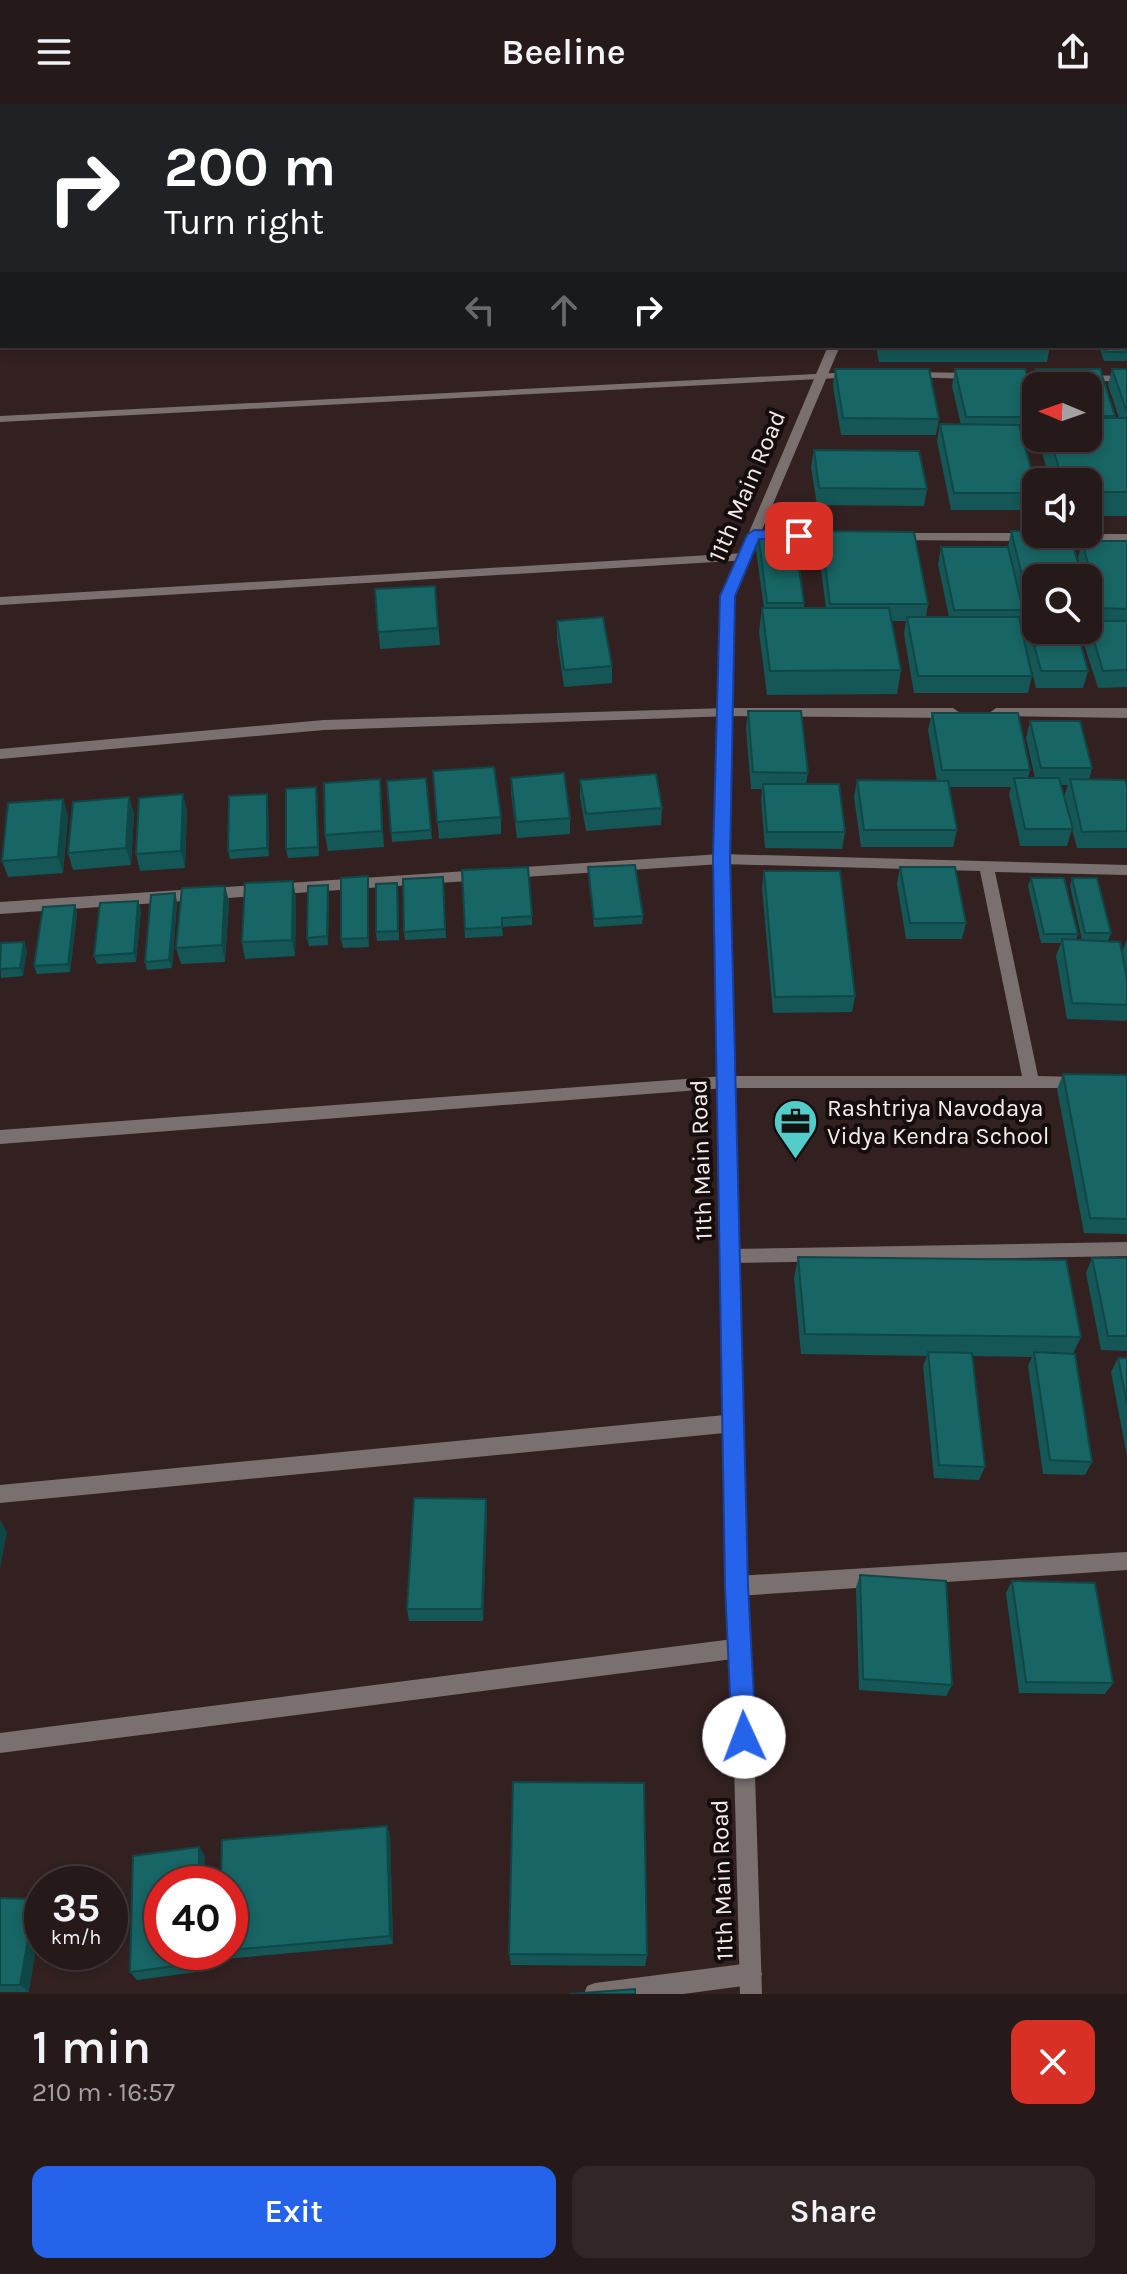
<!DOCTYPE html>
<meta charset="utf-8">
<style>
body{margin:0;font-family:Karla,sans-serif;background:#322627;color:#f1f3f6;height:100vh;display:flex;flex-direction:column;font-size:30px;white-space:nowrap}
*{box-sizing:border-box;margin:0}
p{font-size:26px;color:#a4a0a2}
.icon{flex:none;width:44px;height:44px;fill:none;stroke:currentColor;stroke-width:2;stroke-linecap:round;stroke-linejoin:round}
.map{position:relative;height:1890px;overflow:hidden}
.sheet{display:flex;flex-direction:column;background:#26191a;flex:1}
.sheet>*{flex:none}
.guide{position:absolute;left:0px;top:0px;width:1128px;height:244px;box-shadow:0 4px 12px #0003,0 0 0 2px #423839;background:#202124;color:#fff;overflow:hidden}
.needle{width:52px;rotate:272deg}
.fabs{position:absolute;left:1022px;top:268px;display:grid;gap:16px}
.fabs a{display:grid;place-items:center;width:80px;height:80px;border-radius:16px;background:#26191a;box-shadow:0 4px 12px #0003,0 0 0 2px #423839;font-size:40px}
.speed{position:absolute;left:24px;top:1762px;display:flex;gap:16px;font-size:40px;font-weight:700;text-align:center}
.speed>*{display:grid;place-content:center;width:104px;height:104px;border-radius:50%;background:#26191a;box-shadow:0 4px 12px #0003,0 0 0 2px #423839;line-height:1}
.speed small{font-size:20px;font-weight:400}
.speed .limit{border:12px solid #d22;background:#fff;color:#111}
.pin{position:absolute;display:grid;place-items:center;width:68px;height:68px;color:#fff;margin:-34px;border-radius:16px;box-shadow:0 4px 12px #0006}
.me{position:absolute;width:88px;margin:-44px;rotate:358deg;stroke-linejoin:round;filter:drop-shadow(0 0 6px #0008)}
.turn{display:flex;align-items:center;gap:28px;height:168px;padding:0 32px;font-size:36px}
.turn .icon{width:104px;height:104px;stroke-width:2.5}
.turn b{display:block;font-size:56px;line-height:68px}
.lanes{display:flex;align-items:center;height:76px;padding:0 32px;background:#0003;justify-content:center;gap:40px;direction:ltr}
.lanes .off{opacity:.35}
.round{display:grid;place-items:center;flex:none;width:84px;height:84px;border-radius:16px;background:#322627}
.head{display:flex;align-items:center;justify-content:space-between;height:136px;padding:0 32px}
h1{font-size:48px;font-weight:600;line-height:60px}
.button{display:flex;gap:16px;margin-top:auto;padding:16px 32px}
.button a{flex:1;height:92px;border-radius:16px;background:#2563eb;color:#fff;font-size:32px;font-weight:600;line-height:92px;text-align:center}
.button a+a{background:#322627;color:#f1f3f6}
header{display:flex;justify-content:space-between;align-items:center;height:104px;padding:0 32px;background:#26191a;font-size:36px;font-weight:600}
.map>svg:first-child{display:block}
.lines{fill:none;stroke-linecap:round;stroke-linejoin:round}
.service{fill:#7a7070;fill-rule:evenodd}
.minor{fill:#7a7070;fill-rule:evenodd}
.tertiary{fill:#7a7070;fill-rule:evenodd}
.wall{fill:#145756;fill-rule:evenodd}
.shaded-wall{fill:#104746}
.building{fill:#176564;stroke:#104746;stroke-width:2}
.route{fill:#2563eb;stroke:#184099;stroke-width:2}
.labels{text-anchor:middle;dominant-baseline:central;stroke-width:8;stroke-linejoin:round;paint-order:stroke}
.street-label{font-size:24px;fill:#f7eaeb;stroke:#150d0d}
.poi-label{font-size:24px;fill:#f7eaeb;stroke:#150d0d;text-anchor:start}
</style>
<header><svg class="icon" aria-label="menu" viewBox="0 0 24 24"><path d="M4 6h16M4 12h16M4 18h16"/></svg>Beeline<svg class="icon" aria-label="share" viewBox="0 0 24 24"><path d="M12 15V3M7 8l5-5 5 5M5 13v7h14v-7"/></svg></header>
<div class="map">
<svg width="1127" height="1890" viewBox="0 0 1127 1890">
<rect width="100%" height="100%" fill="#332122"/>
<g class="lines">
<path class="service" d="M1127,193v7h-1v-7z
M727,604l7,5 -2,3 -408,14 -324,29v-10l324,-29z"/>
<path class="minor" d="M318,0h25l2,2h-25z
M1126,16h1v6h-1z
M0,58h2v6h-2z
M853,268l4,1v4l-857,45v-6z
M909,268l64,1 6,3 -6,3 -68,-2v-4z
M1081,271l46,1v6l-50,-2 -2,-2z
M772,427l69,1 6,4 -6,4 -73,-2 -2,-3z
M896,429h133l6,4 -6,4 -137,-1 -2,-3z
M1052,430h75v8l-79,-1 -2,-3z
M744,449l6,4 -2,3 -748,45v-8z
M727,604h226l7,5 -7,5 -231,-2 -2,-3z
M996,604h131v10l-136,-2 -2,-3z
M721,750l406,11v10l-132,-3 43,204 42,1 6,1 2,5 -2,5h-361l-725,56v-14l725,-54h297l-42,-205 -259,-7 -212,14 -7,-5 7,-5z
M482,766l7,5 -7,5 -482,34v-12z
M1127,1138v14l-397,7 -6,-2 -3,-5 3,-5 6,-2z
M735,1310l7,3 2,6 -2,6 -7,3 -735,71v-18z
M1127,1448v18l-391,26 -7,-3 -3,-7 3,-7 7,-3z
M741,1534l7,3 3,7 -3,7 -7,3 -741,95v-20z
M751,1859l8,3 3,8 -3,8 -8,3 -68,9h-99l3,-8 8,-3z"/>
<path class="tertiary" d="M871,0h10v2h-10z
M828,242h12l-106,250 -6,263 16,564 2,163 5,62 11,346h-22l-9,-346 -5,-62v-163l-12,-564 8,-263z"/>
</g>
<path class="wall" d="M0,0h19l-2,2h-15v6l-2,-1z
M404,0h107l-1,2h-87z
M520,0h103l-1,2h-102z
M1127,219v38h-23l-5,-15h27z
M876,242h174l-3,16h-168z
M835,265l104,50 -3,16h-95l-8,-49z
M955,265l81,39v20l-1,6h-13l14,53v13l-2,10h-83l-14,-69 3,-17 21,1 -9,-39z
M1036,265h64l15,49h4l-11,-33 4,-16h15v147h-39v-34h-38l-11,-41 1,-3h48v-52h-52v14l-4,-14z
M814,346l113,39 -3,17 -107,-1 -6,-38z
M821,427l107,73 -2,13h23l-11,-53 3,-17h67l3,-16 25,47v52l52,41 -5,17h-47l-13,-55 3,-11 -3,-10 -3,11 12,53 -4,17h-114l-10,-59 2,-13h-14l9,49 -4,24 -130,1 -8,-63 3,-24h2l-8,-58 2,-17 46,70v5h22l-8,-60z
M1082,437h45v146l-29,1 -16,-50 3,-8h3v-52h-5l-5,-20z
M435,482l5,59 -60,4 -5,-60z
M557,517l55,45v17l-48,4 -7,-49z
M748,607l60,62 -2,11 39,48 -3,17 -77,-1 -4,-48 1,-11h-11l-5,-61z
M932,609l98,57 -2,8h7l-9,-40 4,-17 62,47 -3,12 38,6v62h-50l-5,-19 -5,17h-47l-11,-52 2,-7h-62l8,43 -4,17h-92l-7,-50 3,-17 80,1 -9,-51zM1061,681h7l-4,11z
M433,667l68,46v17l-62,5z
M426,674l6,61 -40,3 -5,-61z
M511,674l59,40v16l-53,4 -6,-44z
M580,676l82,28 -1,17 -75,6 -6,-34z
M183,690l4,17 -2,57 -45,3 -4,-17z
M267,690l1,8 1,54 -39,3 -2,-8z
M317,691l2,61 -31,2 -2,-9z
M381,691l3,52 -56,4 -3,-16z
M129,693l5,17 -3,51 -58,5 -5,-17z
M63,695l5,17 -5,57 -55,4 -6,-16z
M588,763l55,49 -1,8 -48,3z
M900,763l66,56 -4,16h-56l-9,-55z
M462,766l70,46v9l-30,2 1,9 -38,2z
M764,767l91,125 -3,16 -79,1 -11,-126z
M368,772l1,71 -26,1 -2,-9z
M443,773l3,61 -41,2 -1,-8z
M1031,774l47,56 -2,6h6l-12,-54 2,-8 39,55 -3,8 14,11 5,-13v79l-1,3 -59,-2 -11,-63 5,-13h-20l-13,-57z
M328,781l1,8 -1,52 -19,1 -2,-8z
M225,782l4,16 -4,60 -44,2 -5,-16z
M398,787l1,49 -22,1 -1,-9z
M175,789l2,9 -5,66 -25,2 -2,-8z
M296,793l-1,59 -50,3 -3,-17z
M138,797l3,9 -5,52 -39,2 -3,-8z
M75,801l2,9 -7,58 -33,2 -3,-8z
M27,847l-4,25 -22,2 -1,-25z
M1063,970l64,1v159l-43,-1 -27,-144z
M798,1153l283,80 -8,17 19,108 -7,13 -42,-1 -15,-108 4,-9 -60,-1 13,111 -6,13 -45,-2 -11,-112 4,-10 -126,-2 -7,-76z
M1092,1154h35v93l-26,-1 -15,-77z
M1118,1254h9v98l-16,-84z
M486,1395l1,12 -4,110h-74l-2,-12z
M860,1471l92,110 -6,11 -87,-6 -3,-103z
M1012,1477l101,102 -8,11 -86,-1 -13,-100z
M390,1731l3,109 -169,15 -4,-7h10v-68z
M205,1752l-43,96h42v19l-67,9 -7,-8z
M0,1794l29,94h-29z
M509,1850l138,1 -2,11 -134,-1z"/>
<path class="shaded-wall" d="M380,675l1,16 3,52 -2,-16z
M316,683l1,8 2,61 -1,-9z
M183,690l4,17 -2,57 -4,-17z
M267,690l1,8 1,54 -2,-8z
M129,693l5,17 -3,51 -5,-17z
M63,695l5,17 -5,57 -5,-16z
M368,772l1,9v62l-1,-9z
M293,777l3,16 -1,59 -3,-16z
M328,781l1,8 -1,52 -1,-9z
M225,782l4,16 -4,60 -3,-17z
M175,789l2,9 -5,66 -3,-8z
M138,797l3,9 -5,52 -2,-9z
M75,801l2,9 -7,58 -2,-8z
M24,838l3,9 -4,25 -3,-8z
M486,1395l1,12 -4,110 -1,-12z
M0,1416l7,12 -7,37z
M387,1722l3,9 3,109 -3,-8z
M199,1743l6,9 -1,28h-5z
M35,1795l7,7v7l-13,79 -9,-7z
M198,1848h6v19l-6,-8z"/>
<path class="building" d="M535,0h79l-1,2h-63z
M633,0h25l-1,2h-25z
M672,0h87l18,2h-106z
M1126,123h1v36h-1z
M0,135h2v14h-2z
M1126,219h1v29h-21l-2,-6h22z
M835,265h94l10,50 -96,-1z
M955,265h70l11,39v9h-70z
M1036,265h64l15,47h-27v-30h-48z
M1112,265h15v43z
M1088,314h39v74h-39v-10h-25l-13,-44h38z
M940,320l79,1 17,62v6h-82z
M814,346l105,1 8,38 -108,-1z
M821,427l93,1 14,72h-98z
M1011,427h25v3h34l12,44h-46v33h-5z
M758,429h36l10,70h-37z
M1082,437h45v68l-27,-1z
M941,443h67l15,63h-69z
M435,482l3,42 -60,4 -3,-43z
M1088,494l4,14h-4z
M762,504h127l12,62 -131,1z
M1027,512h9v14h41l11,41h-47z
M603,513l9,49 -48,4 -7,-49z
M907,513h112l13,59h-114z
M1088,517h39v49l-24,1z
M748,607h53l7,62 -55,-1z
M932,609h86l12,57h-88z
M1030,617h50l12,47h-51z
M494,663l7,50 -64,5 -4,-51z
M564,669l6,45 -54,4 -5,-44z
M656,670l6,34 -76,6 -6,-34z
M426,674l5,52 -40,3 -4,-52z
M1014,674h45l14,51h-48z
M380,675l2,52 -57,4 -1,-52z
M1070,675l55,1 2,6v45l-45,1z
M857,676l91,1 9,49h-93z
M763,680h76l6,48h-78z
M316,683l2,60 -32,2v-60z
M183,690l-2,57 -45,3 3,-56z
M267,690v54l-39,3 1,-55z
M129,693l-3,51 -58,5 5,-51z
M63,695l-5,58 -56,4 6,-58z
M635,761l8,51 -49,3 -6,-52z
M528,763l4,49 -30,2v9l-37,2 -3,-59z
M900,763h55l11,56h-56z
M764,767h76l15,125 -80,1z
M368,772v62l-27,1v-61z
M443,773l2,52 -41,3 -1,-53z
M1031,774h33l14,56h-34z
M1072,774h25l14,55h-26z
M293,777l-1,59 -50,2 3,-59z
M397,779l1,48 -22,1v-48z
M328,781l-1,51 -20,2 1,-52z
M225,782l-3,59 -46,3 6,-60z
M175,789l-6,67 -24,2 6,-67z
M138,797l-4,52 -40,3 6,-53z
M75,801l-7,59 -34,2 9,-59z
M1062,835l58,3 7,37v26l-55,-2z
M24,838l-4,26 -20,1 1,-26z
M1063,970l64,1v144l-37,-1z
M798,1153l268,3 15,77 -276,-3z
M1092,1154h35v78h-19z
M928,1248l44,1 13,114 -46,-2z
M1034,1248l41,2 17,108 -42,-2z
M1118,1254h9v46z
M414,1394l72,1 -4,110h-75z
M860,1471l86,6 6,104 -89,-6z
M1012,1477l83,2 18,100 -87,-1z
M513,1678l131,1 3,172 -138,-1z
M387,1722l3,110 -160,14v-66h-9l1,-44z
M199,1743v37h-37v68h36v11l-68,9 3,-116z
M0,1794l35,1 -15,86h-20z
M635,1885v5h-66z"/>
<path class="route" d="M754,426l45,1 7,5 -7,4 -40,-1 -24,57 -5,263 18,727 8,151 -4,9 -8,3 -9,-3 -3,-9 -7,-151 -12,-727 7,-263 27,-61z"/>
<defs>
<symbol id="office-pin" viewBox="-11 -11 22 30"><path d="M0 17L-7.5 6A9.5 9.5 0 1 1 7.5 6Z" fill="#53cdca" stroke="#150d0d"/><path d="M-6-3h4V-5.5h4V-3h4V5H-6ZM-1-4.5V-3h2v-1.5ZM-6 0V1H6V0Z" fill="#111"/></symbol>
</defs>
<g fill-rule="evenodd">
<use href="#office-pin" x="770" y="992" width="51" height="69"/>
</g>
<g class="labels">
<g class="street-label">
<text transform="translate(747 382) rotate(-67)">11th Main Road</text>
<text transform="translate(701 1056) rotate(-92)">11th Main Road</text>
<text transform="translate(722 1776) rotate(-92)">11th Main Road</text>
</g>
<g class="poi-label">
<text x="827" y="1004">Rashtriya Navodaya<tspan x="827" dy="28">Vidya Kendra School</tspan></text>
</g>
</g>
</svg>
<div class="fabs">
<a><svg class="needle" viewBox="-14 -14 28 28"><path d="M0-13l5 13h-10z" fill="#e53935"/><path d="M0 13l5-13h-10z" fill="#a4a0a2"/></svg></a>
<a><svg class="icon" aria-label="sound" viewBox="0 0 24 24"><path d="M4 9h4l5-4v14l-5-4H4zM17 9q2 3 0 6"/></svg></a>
<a><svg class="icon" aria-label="search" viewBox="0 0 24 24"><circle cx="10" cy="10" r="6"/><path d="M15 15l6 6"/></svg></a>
</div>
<div class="speed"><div>35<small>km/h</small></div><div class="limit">40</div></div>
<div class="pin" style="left:799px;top:432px;background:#d93025"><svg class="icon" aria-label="arrive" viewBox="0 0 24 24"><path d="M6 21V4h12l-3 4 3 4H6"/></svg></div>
<svg class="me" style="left:744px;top:1633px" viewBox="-20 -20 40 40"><circle r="19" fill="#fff"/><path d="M0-13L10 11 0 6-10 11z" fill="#2563eb"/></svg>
<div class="guide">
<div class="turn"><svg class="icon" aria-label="right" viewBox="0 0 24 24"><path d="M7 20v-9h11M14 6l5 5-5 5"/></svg><div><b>200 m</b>Turn right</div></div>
<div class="lanes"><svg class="icon off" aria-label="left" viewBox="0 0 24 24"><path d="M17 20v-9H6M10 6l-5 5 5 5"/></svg><svg class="icon off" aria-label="ahead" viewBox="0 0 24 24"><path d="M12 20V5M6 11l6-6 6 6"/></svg><svg class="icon" aria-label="right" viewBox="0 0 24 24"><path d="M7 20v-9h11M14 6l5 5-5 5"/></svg></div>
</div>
</div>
<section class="sheet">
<div class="head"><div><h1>1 min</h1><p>210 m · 16:57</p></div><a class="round" style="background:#d93025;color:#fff"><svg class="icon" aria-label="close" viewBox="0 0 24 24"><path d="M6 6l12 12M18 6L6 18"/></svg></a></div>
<div class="button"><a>Exit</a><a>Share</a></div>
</section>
